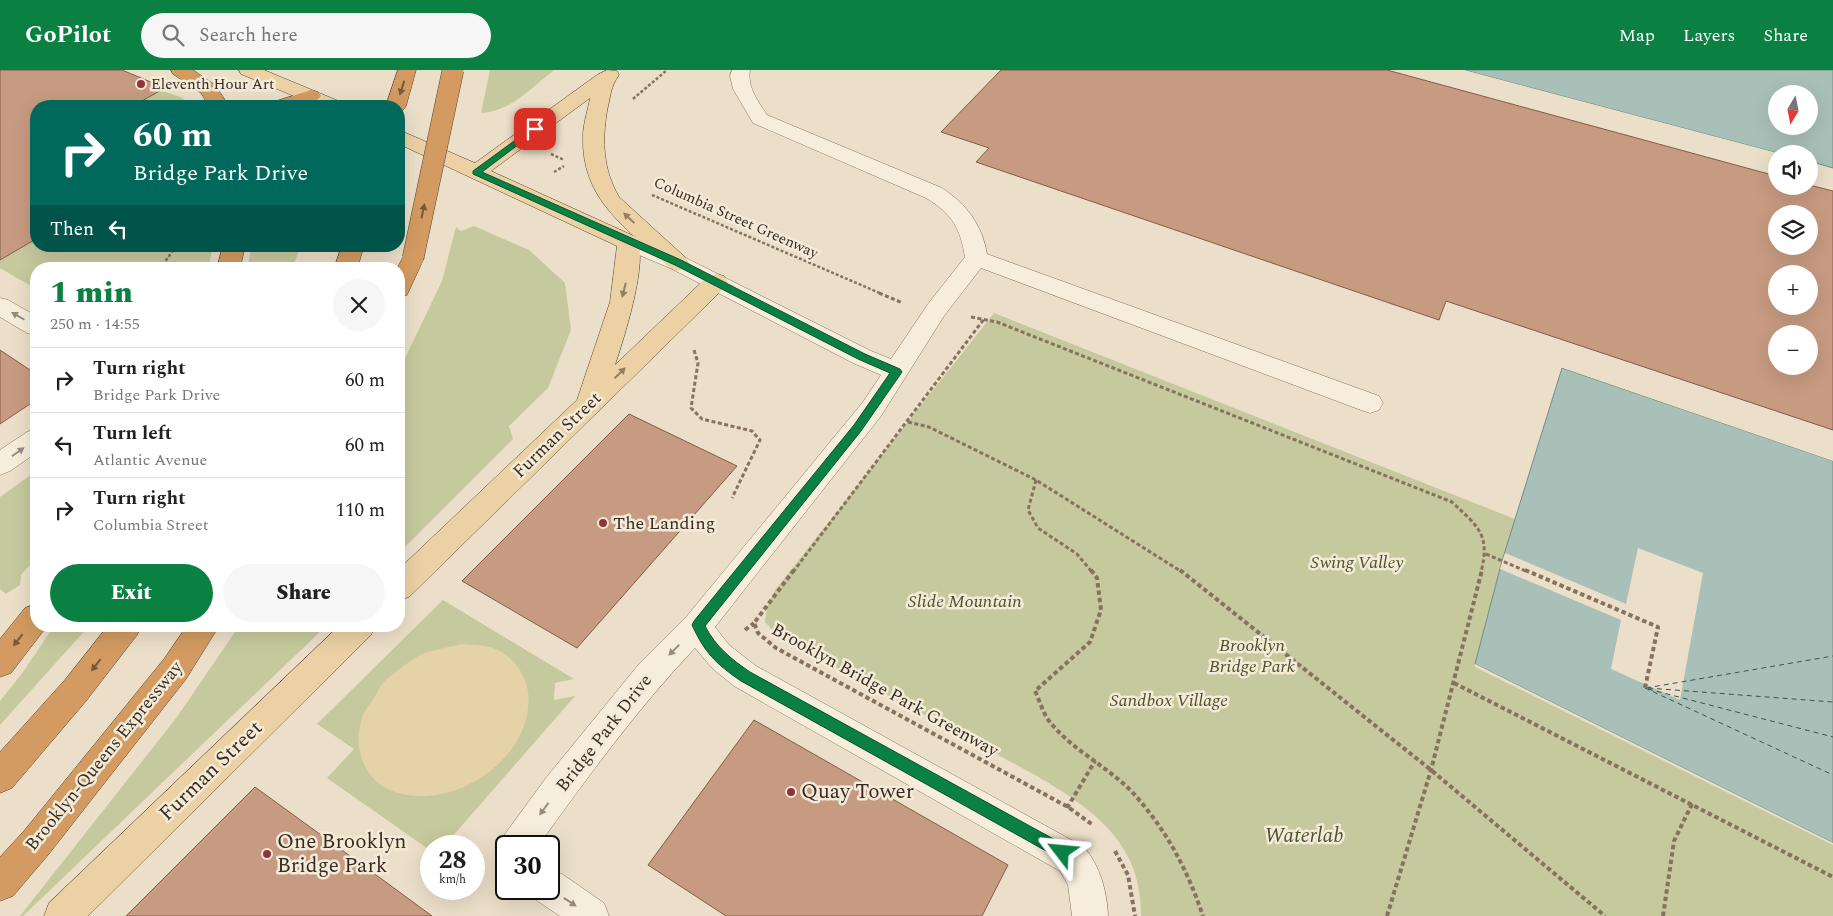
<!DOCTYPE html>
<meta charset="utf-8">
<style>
body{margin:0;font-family:Spectral,serif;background:#f6f6f6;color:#222;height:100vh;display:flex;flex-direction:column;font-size:19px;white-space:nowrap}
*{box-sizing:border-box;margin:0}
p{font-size:16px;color:#767676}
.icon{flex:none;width:28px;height:28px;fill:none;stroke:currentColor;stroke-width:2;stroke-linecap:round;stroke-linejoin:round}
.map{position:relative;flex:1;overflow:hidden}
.sheet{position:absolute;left:30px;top:192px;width:375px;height:370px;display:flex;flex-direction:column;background:#fff;border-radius:20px;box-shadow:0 5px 20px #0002}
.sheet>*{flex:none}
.guide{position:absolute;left:30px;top:30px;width:375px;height:152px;border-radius:20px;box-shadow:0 5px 20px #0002;background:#00695c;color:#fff;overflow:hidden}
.needle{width:32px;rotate:190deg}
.controls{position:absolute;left:1768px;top:15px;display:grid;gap:10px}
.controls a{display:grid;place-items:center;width:50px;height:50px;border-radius:50%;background:#fff;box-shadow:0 5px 20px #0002;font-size:25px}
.speed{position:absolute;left:420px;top:765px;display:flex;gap:10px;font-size:25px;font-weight:700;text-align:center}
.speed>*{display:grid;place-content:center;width:65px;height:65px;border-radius:50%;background:#fff;box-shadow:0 5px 20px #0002;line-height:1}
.speed small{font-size:12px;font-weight:400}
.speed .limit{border:2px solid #111;border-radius:8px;background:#fff;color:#111}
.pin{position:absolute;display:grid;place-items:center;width:42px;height:42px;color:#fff;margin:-21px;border-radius:10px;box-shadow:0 2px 8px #0006}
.me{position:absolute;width:55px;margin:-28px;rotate:299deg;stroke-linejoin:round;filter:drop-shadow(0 0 4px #0008)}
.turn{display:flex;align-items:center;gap:18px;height:105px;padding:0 20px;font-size:22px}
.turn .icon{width:65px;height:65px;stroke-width:2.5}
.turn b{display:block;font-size:35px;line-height:42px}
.then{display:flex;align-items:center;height:48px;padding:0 20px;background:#0003;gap:10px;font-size:19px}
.round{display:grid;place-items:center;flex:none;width:52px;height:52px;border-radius:26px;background:#f6f6f6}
.head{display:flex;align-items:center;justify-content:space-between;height:85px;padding:0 20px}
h1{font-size:30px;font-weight:800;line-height:38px;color:#0b8043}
.action{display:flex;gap:10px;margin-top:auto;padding:10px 20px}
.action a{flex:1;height:58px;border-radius:30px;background:#0b8043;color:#fff;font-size:20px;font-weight:800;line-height:58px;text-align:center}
.action a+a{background:#f6f6f6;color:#222}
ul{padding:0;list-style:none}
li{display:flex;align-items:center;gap:15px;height:65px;padding:0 20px;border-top:1px solid #e0e0e0}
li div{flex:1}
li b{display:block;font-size:19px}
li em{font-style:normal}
header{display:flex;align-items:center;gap:30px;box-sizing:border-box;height:70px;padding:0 25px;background:#0b8043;color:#fff}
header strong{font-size:24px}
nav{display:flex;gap:28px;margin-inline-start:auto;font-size:18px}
.search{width:350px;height:45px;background:#f6f6f6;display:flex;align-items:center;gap:12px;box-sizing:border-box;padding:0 18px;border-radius:28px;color:#767676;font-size:19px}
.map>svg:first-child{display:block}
.green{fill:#c6c99d}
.sand{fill:#e5d2a8}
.water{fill:#a9c0b8;stroke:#708e85;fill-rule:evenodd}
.pier{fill:#ecdfc9}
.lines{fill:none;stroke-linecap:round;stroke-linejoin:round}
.ferry{stroke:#325752;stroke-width:1;stroke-dasharray:5 4;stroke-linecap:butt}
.building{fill:#c79b81;stroke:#845c46;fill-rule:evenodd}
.minor-casing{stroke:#86725f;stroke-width:1}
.major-casing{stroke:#554132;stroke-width:1}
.highway-casing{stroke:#554132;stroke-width:1}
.path-far2{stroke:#86725f;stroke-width:2.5;stroke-dasharray:3 2;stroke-linecap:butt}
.path-far1{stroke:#86725f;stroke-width:3;stroke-dasharray:4 2.5;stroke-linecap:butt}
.path{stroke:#86725f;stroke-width:4;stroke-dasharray:4.5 3;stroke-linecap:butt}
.minor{fill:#f7eddb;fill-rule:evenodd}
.major{fill:#ebd1a4;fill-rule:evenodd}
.highway{fill:#d39b61;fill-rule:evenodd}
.highway-bridge-casing{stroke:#554132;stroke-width:22;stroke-linecap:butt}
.highway-bridge{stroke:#d39b61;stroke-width:21}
.oneway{fill:#76583b}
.oneway2{fill:#927e62}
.oneway3{fill:#988c7e}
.route{fill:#0b8043;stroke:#07532c}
.poi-dot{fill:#913338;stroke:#f3ead8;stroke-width:2}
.labels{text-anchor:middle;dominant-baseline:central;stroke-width:5;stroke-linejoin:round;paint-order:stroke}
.far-poi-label{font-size:15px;fill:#382b21;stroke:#f3ead8;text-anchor:start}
.far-street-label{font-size:15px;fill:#382b21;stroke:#f3ead8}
.street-label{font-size:18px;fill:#382b21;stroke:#f3ead8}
.poi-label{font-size:18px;fill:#382b21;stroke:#f3ead8;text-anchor:start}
.park-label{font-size:18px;font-style:italic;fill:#4a5329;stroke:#f3ead8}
.near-street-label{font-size:21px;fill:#382b21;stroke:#f3ead8}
.near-poi-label{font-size:21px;fill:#382b21;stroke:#f3ead8;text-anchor:start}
.near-park-label{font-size:21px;font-style:italic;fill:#4a5329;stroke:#f3ead8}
</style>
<header>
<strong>GoPilot</strong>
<div class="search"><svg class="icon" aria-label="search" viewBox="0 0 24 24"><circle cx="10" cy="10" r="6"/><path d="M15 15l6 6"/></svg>Search here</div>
<nav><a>Map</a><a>Layers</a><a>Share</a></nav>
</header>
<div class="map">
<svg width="1833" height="846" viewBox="0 0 1833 846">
<rect width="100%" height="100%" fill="#ecdfc9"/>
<path class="green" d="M490,0h64c-22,17 -44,42 -73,43z
M165,18l1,4 17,6 5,8h-55z
M474,156l55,24 36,33 6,47 -23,58 -39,38 4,13 -114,114v-182l43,-90 14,-54 5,4z
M36,169v7h177l-5,23h-172v20l-36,-21v-8z
M252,176h49l-9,23h-45z
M994,243l521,206 -39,146 357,178v73h-692c1,-73 -47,-106 -104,-140l-259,-140 -13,-14 2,-15 8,-17z
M36,401v87l-15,17 -1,10 -14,9 -6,-5v-92z
M443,530l131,79 -19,4 -1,17 21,-4 -131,150h-13v5l-104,-73 27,-29 -37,-25z
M54,556h35l-89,99v-24l23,-29z
M239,556h87l-303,290h-3l157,-199z"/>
<path class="sand" d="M461,574c12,1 26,1 37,6 16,8 27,24 30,41 8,66 -74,121 -133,101 -31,-10 -43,-44 -33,-74 2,-7 8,-14 12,-20 3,-5 6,-12 10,-16 7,-7 27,-22 36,-27 12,-6 28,-7 41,-11z"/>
<path class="water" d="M1464,0h369v98l-24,-7v-7h-28zM1776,24h33v32h-33z
M1562,298l271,93v382l-358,-179 27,-103z"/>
<path class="pier" d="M1461,0h3l317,84 -5,1 -313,-83z
M1563,296l270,92v3l-273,-94z
M1638,478l65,25 -23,127 -69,-31 10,-49 -121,-51 5,-16 121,51z
M1475,594l358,179v2l-358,-178z"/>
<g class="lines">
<path class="ferry" d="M1645,618l188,87
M1646,618l187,-32
M1648,618l185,14
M1648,619l185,48"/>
</g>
<path class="building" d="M0,0h122l43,18 -32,18h-97v133l-36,21z
M1001,0h386l389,106v10h33v-1l24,6v239l-387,-129 -7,19 -463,-158 13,-14 -48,-16zM1776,144h33v32h-33zM1776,204h33v32h-33zM1776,264h33v32h-33z
M0,280l36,24v26l-36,24z
M629,344l108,52 -160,182 -115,-67z
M754,650l254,145 -26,51h-256l-78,-51z
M255,717l128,93 49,36h-306z"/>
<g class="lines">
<defs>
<path id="minor" d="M732,0h18c-3,17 8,31 17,45l175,73c24,16 40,36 45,66l392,142 4,7 -4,7 -9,3 -9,-3 -380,-142 -37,48 -63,100 -166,211 14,18 27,21 328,181c16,19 23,44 24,69h-36l-4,-31 -8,-14 -326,-185 -21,-17 -18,-21c-58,61 -108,130 -157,198h-32v13l-1,-1 -5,-12 5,-12 41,-56 93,-114 48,-48 176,-214 18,-27 -28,-12 -183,-95 -50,-21 -3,-5 3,-5 8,-2 8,2 50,21 185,93 20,8 37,-55 37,-47c-5,-30 -13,-43 -39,-59l-173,-75 -20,-34 -3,-13z
M0,228l8,2 28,16v19l-9,-2 -27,-16z
M36,359v24l-26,18 -10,4v-25l27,-18z
M549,799l13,5 42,29 5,13h-49l-24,-16 -4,-11h17z"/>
<path id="major" d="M239,0h25l77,32 3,4h-26l-77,-32z
M607,0l10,1 2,4c-9,13 -8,20 -12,36 -5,31 -4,58 12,86l67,61 3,5 -3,5 -8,3 -8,-3c-43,-40 -89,-67 -87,-132 0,-12 5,-26 7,-38l-99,73 145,66c14,21 -13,104 -21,128l93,-89 8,-2 8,2 4,6 -4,6 -315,309 -10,3v-31l178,-169 33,-98 7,-56 -218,-102v-14l76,33 122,-88z
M339,556h36l-4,9 -283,281h-44l5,-13z"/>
<path id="highway" d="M171,0h22l22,15 14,21h-20l-8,-13 -28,-19z
M398,0h18l-10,36 -3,4 -4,1v-5h-13z
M311,20l7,2 3,4c-10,13 -36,11 -50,10l3,-4z
M223,176h22l-5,23h-23z
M342,176h22l-7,23h-23z
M413,181l8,2 3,5 -17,37 -8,2v-28h-2l8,-16z
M36,534v22h11l-36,47 -11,4v-38l25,-31z
M108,556h33l-4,9 -51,66 -74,87 -12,5v-41l64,-71z
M187,556h32l-33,53 -138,176 -35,41 -13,5v-44l24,-26 140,-172z"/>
</defs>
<use href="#minor" class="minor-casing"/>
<use href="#major" class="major-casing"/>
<use href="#highway" class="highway-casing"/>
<path class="path-far2" d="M633,29l34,-29
M551,84l13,6
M554,102l10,-6
M652,125l230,99
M160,199l16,-23"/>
<path class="path-far1" d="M879,223l24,10
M971,247l26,5 455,180c25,24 39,32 29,70
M694,280l4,13 -7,45 11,11 50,12 8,9 -28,58
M908,352l21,5 107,53 146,92
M1036,410l-8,30 10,18 39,26 15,18
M1486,484l42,18
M793,502l191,-253"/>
<path class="path" d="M794,500l-40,53 4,10 18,15 292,159 25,18
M1091,500l6,8 4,32 -11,32 -55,49c5,10 8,23 15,31 23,29 59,45 84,72 33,37 53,75 69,122
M1180,500l251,200 174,146
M1525,500l133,57 -13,61
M745,560l9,-7
M1454,613l379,194
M1067,738l28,-47
M1115,781l13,24 7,41
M1387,846l44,-146 51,-200
M1663,846l11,-75 18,-37"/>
<use href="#minor" class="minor"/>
<use href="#major" class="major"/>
<use href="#highway" class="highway"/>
<defs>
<path id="highway-bridge" d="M413,188l40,-188"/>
</defs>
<use href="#highway-bridge" class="highway-bridge-casing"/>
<use href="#highway-bridge" class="highway-bridge"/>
</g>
<defs><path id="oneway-solid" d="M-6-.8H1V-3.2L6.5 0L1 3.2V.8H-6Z" transform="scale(1.25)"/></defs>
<g class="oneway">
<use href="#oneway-solid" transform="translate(402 18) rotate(107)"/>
<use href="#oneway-solid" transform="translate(423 141) rotate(-78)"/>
<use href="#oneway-solid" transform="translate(18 570) rotate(128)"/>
<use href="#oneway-solid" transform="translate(96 595) rotate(128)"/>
</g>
<g class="oneway2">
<use href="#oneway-solid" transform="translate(629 148) rotate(-137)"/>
<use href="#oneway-solid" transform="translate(624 220) rotate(104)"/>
<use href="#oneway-solid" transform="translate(620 303) rotate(-44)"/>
</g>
<g class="oneway3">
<use href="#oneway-solid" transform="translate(18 246) rotate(-150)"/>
<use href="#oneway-solid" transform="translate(18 382) rotate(-35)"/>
<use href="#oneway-solid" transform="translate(674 580) rotate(135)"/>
<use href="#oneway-solid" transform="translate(544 739) rotate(126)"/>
<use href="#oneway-solid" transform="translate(570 832) rotate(34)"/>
</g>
<path class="route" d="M532,58l7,1 -57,43 199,88 184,94 35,15 2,3 -41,59 -156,195c11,21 26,33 45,46l318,175 2,5 -2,5 -6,2 -5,-2 -316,-176c-26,-18 -36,-28 -49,-56l2,-4 160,-196 36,-52 -32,-14 -183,-94 -202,-91v-3z"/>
<g class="poi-dot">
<circle cx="141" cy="14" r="5"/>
<circle cx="603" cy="453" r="5"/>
<circle cx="791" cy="722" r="5"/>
<circle cx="267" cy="784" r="5"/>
</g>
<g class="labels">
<g class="far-poi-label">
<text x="151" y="14">Eleventh Hour Art</text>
</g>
<g class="far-street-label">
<text transform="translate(736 148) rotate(24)">Columbia Street Greenway</text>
</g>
<g class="street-label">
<text transform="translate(557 365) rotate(-44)">Furman Street</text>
<text transform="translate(885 620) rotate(29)">Brooklyn Bridge Park Greenway</text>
<text transform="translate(604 663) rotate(-52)">Bridge Park Drive</text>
<text transform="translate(104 686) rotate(-51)">Brooklyn-Queens Expressway</text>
</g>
<g class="poi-label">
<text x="613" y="453">The Landing</text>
</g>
<g class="park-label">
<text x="1357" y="492">Swing Valley</text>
<text x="965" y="531">Slide Mountain</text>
<text x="1252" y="575">Brooklyn<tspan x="1252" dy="21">Bridge Park</tspan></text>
<text x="1169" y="630">Sandbox Village</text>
</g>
<g class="near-street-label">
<text transform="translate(211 701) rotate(-44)">Furman Street</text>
</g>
<g class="near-poi-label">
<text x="801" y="722">Quay Tower</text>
<text x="277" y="772">One Brooklyn<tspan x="277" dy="24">Bridge Park</tspan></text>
</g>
<g class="near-park-label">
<text x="1304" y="766">Waterlab</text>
</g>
</g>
</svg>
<div class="controls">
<a><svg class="needle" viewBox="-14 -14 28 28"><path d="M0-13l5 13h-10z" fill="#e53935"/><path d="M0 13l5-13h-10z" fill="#767676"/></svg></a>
<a><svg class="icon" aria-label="sound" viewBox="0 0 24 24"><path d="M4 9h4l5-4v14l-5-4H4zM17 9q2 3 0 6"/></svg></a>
<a><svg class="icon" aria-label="layers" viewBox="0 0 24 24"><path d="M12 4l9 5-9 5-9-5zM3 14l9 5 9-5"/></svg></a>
<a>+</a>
<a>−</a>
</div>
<div class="speed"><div>28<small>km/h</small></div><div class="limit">30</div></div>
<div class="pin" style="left:535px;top:59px;background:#d93025"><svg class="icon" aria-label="arrive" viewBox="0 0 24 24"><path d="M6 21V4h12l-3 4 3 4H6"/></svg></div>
<svg class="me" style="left:1062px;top:782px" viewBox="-20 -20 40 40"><path d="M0-17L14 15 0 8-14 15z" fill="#0b8043" stroke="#fff" stroke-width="4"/></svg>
<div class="guide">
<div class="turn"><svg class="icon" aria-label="right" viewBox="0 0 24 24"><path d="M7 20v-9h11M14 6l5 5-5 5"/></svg><div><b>60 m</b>Bridge Park Drive</div></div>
<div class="then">Then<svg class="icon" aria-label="left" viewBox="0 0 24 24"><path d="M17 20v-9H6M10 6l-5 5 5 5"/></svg></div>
</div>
<section class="sheet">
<div class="head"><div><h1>1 min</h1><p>250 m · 14:55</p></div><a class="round"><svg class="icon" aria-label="close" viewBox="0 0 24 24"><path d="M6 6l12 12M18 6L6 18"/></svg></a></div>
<ul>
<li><svg class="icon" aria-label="right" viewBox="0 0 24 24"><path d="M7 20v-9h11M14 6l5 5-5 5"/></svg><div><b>Turn right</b><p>Bridge Park Drive</p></div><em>60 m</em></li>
<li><svg class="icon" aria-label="left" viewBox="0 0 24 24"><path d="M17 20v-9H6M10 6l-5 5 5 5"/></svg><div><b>Turn left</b><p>Atlantic Avenue</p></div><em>60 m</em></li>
<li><svg class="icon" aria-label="right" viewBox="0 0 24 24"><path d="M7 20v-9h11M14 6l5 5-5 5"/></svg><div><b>Turn right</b><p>Columbia Street</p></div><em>110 m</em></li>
</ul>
<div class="action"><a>Exit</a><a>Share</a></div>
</section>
</div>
